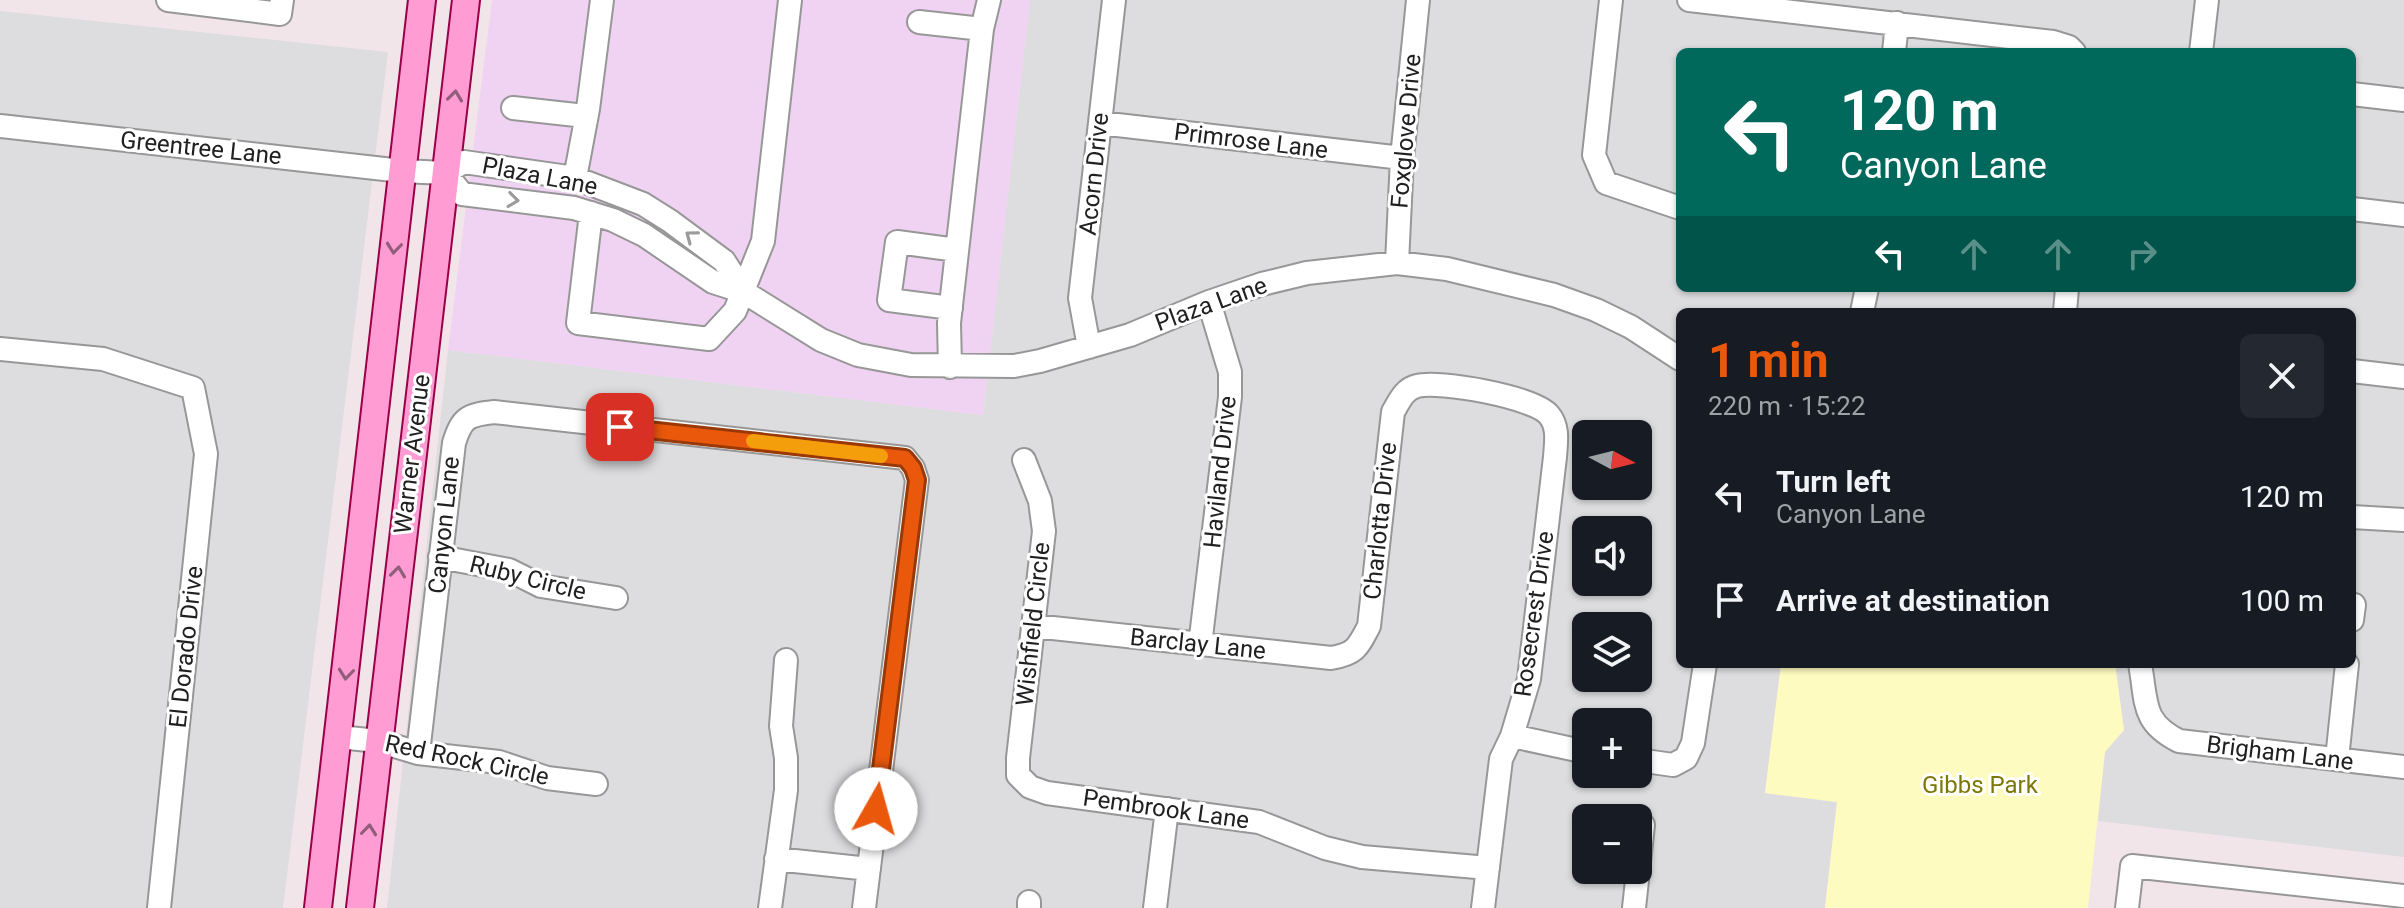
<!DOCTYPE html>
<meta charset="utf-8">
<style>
body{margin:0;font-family:Roboto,sans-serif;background:#242831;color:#f1f3f6;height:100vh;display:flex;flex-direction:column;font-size:30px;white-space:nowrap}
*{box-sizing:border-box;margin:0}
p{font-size:26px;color:#9ea1a6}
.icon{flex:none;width:44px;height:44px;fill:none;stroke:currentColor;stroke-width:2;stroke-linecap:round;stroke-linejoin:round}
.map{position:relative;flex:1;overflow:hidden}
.panel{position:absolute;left:1676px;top:308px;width:680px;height:360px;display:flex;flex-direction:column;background:#171b24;border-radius:12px;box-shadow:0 2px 6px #0004}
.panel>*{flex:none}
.hud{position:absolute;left:1676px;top:48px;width:680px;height:244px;border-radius:12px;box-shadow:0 2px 6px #0004;background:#00695c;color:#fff;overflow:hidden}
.needle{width:52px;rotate:97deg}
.controls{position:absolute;left:1572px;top:420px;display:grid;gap:16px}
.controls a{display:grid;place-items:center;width:80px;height:80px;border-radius:12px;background:#171b24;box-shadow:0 2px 6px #0004;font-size:40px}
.pin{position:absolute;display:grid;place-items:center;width:68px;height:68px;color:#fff;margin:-34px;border-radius:16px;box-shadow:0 4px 12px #0006}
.me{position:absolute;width:88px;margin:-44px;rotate:7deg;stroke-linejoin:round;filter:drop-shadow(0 0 6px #0008)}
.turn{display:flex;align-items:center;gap:28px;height:168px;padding:0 32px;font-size:36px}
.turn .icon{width:104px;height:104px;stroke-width:2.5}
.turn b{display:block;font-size:56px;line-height:68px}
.lanes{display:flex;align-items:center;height:76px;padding:0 32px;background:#0003;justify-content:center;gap:40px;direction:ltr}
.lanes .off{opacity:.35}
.round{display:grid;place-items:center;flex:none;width:84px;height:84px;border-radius:12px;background:#242831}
.overview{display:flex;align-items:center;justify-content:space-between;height:136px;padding:0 32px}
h1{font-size:48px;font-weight:700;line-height:60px;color:#ea580c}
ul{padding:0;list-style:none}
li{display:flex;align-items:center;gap:24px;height:104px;padding:0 32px}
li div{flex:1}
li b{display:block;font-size:30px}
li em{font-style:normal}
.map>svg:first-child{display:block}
.residential{fill:#dddcde;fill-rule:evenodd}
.commercial{fill:#f0d3f3}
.park{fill:#fefbc0}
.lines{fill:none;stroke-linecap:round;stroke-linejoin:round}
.minor-casing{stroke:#979797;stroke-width:26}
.major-casing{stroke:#9b0046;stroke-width:30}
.minor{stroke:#fff;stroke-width:22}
.major{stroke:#ff9cd3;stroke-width:26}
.oneway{stroke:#905e7a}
.oneway2{stroke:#9b9b9b}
.route-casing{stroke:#983908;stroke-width:20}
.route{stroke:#ea580c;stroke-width:14}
.slow{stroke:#f59e0b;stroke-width:14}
.labels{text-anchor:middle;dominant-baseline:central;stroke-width:6;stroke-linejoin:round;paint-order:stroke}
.street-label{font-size:24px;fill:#202020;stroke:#fff}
.park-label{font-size:24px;fill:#7c7804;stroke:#fff}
</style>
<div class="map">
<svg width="2404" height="908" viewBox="0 0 2404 908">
<rect width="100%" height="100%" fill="#f1e5ea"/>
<path class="residential" d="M1030,0h1374v857l-306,-36 7,-70 19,-21 -9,-66h237v-352h-672v352h101l-16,129 72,9 -12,106h-1438l61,-558 535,65zM1680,52h672v236h-672zM1586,434h52v52h-52zM1586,530h52v52h-52zM1586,626h52v52h-52zM1586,722h52v52h-52zM1586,818h52v52h-52z
M0,11l388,41 -105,856h-283z"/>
<path class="commercial" d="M492,0h538l-47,415 -535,-65z"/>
<path class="park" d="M1781,664h334l9,66 -19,22 -17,156h-263l12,-106 -72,-9z"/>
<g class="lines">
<defs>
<path id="minor" d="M168,0l112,14 2,-14
M1611,0l-17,155 12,28 74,25
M1689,0l364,42 16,5 5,5
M919,22l63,7
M1894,52l3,-29
M2201,52l6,-52
M2352,94l52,6
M513,108l72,8
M1100,123l302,35
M0,126l402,45 43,2 19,-11 111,16 68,26 27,17 54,40 20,31
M445,173l17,21 112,14 39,12 31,15 69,47 31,10 77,48 37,15 53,10 103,1 26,-5 90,-26 79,-33 53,-18 45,-11 90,-10 50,6 107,26 42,15 35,17 49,32
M575,178l13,-69 14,-109
M2352,209l52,6
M591,213l-13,110 131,16 26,-28 28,-70 27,-241
M1397,263l5,-105 16,-158
M951,308l-62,-8 8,-58 60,8
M1862,312l5,-24
M2065,312l2,-24
M1089,347l-9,-49 34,-298
M0,349l103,10 90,29 13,66 -47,454
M950,367l-1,-44 33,-294 7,-29
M2352,371l52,6
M1024,460l16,41 4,30 -26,227v17l12,12 17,6 212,29 66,26 37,9 126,11
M2352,517l52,3
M440,557l69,13 32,16 75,12
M2352,620l2,-15
M1034,626l297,32c25,-4 27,-11 38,-32l24,-214c6,-10 11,-23 24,-26 22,-6 117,11 132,29 10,12 7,27 6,42l-26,222 -17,57 -11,23 -18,149
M1200,645l30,-248v-25l-21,-70
M2140,664c7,38 1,58 39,77l225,26
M1512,736l74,16
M339,737l39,4 40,12 81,9 48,16 49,6
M418,753l36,-310c8,-26 14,-28 40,-31l411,46 8,10 4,12 -53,428
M2337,759l10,-95
M1638,760l35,5 13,-7 7,-15 12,-79
M776,859l93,10
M770,908l16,-118v-32l-5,-32 5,-66
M1029,908v-6
M1155,908l12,-99
M1634,908l9,-83
M2127,908l5,-42 272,30"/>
<path id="major" d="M318,908l104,-908
M360,908l106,-908"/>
</defs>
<use href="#minor" class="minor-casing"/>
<use href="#major" class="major-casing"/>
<use href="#minor" class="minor"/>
<use href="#major" class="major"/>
</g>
<defs><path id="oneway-chevron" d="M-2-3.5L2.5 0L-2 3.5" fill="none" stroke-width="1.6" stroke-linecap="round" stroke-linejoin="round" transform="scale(2)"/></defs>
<g class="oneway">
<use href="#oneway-chevron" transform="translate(455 96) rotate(-83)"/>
<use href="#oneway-chevron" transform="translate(394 248) rotate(96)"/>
<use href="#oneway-chevron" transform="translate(398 572) rotate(-83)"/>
<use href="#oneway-chevron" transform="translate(346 674) rotate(96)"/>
<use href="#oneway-chevron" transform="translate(369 830) rotate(-84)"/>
</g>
<g class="oneway2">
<use href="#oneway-chevron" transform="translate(513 200) rotate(7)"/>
<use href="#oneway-chevron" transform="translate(691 236) rotate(-143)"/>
</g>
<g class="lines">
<defs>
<path id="route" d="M620,427l285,31 8,10 4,12 -41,329"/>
</defs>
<use href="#route" class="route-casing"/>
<use href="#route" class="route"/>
<path class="slow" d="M753,441l128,15"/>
</g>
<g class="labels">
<g class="street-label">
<text transform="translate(1406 131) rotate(-85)">Foxglove Drive</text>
<text transform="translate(1251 141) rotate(7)">Primrose Lane</text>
<text transform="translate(201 148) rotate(6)">Greentree Lane</text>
<text transform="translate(1094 174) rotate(-84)">Acorn Drive</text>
<text transform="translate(540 176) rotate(11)">Plaza Lane</text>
<text transform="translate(1211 304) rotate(-20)">Plaza Lane</text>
<text transform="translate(412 454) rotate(-83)">Warner Avenue</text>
<text transform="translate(1220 472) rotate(-84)">Haviland Drive</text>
<text transform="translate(1380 521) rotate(-84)">Charlotta Drive</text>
<text transform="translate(444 525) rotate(-84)">Canyon Lane</text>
<text transform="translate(528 578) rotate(14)">Ruby Circle</text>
<text transform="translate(1534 614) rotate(-82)">Rosecrest Drive</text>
<text transform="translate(1033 624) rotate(-84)">Wishfield Circle</text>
<text transform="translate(1198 644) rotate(6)">Barclay Lane</text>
<text transform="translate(186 647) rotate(-84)">El Dorado Drive</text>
<text transform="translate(2280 753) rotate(7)">Brigham Lane</text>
<text transform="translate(467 760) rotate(12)">Red Rock Circle</text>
<text transform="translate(1166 809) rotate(8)">Pembrook Lane</text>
</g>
<g class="park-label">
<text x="1980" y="785">Gibbs Park</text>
</g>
</g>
</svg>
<div class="controls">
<a><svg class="needle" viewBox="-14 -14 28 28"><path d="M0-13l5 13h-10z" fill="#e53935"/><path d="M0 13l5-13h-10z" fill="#9ea1a6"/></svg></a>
<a><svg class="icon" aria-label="sound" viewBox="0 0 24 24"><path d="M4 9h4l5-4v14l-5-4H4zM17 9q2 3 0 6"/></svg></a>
<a><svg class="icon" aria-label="layers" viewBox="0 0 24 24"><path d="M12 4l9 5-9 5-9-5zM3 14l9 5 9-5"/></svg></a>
<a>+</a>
<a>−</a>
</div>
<div class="pin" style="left:620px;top:427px;background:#d93025"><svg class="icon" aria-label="arrive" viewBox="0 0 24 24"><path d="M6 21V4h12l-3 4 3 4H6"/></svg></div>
<svg class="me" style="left:876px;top:809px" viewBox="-20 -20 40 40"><circle r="19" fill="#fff"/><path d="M0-13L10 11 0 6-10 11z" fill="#ea580c"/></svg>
<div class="hud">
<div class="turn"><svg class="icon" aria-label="left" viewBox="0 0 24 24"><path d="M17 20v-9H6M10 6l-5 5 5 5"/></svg><div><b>120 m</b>Canyon Lane</div></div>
<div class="lanes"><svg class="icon" aria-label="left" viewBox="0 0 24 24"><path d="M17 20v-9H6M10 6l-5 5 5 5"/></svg><svg class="icon off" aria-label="ahead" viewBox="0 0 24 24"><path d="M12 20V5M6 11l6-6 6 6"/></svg><svg class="icon off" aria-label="ahead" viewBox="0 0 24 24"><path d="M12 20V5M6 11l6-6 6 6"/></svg><svg class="icon off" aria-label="right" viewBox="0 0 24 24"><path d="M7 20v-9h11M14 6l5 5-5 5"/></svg></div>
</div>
<section class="panel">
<div class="overview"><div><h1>1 min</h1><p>220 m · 15:22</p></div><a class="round"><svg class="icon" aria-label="close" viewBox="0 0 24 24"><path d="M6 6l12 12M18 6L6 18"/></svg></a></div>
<ul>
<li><svg class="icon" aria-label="left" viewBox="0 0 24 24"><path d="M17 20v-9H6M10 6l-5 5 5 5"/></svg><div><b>Turn left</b><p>Canyon Lane</p></div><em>120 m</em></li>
<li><svg class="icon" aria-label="arrive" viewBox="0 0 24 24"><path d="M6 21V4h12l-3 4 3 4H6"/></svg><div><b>Arrive at destination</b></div><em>100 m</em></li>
</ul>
</section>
</div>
